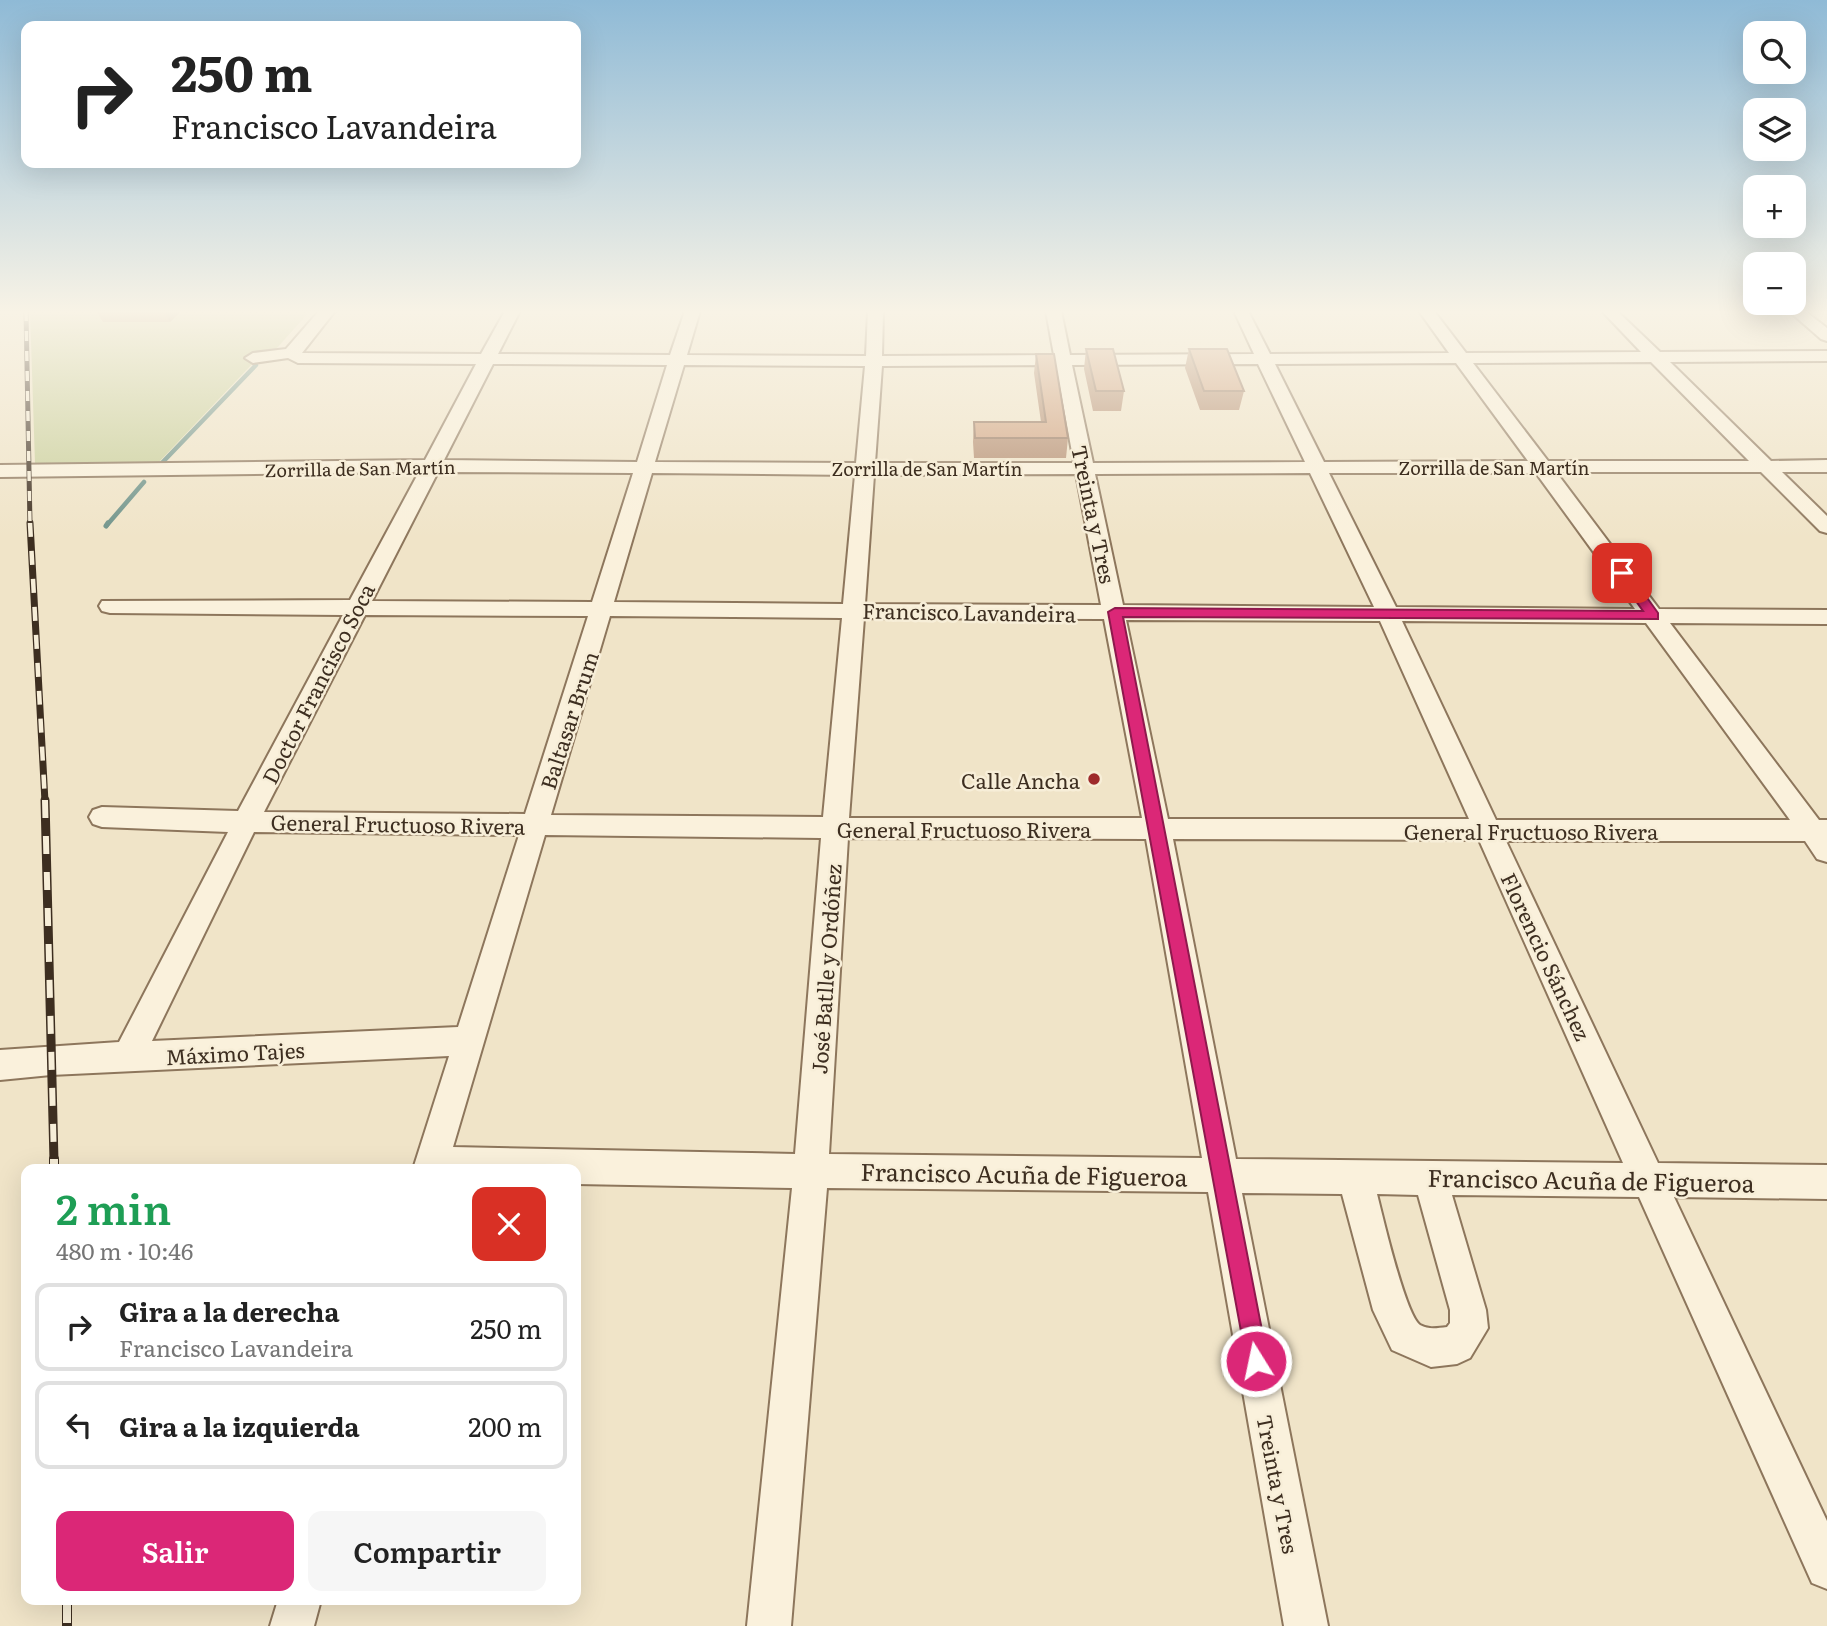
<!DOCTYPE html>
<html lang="es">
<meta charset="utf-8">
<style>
body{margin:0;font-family:Literata,serif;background:#f6f6f6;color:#222;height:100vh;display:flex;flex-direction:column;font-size:26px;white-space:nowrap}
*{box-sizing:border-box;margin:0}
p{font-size:23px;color:#767676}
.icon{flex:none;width:38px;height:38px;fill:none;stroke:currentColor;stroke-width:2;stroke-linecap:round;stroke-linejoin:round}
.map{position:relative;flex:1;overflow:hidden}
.details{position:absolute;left:21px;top:1164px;width:560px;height:441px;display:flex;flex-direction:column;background:#fff;border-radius:14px;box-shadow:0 7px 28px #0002}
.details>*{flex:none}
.guide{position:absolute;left:21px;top:21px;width:560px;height:147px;border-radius:14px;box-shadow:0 7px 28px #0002;background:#fff;color:#222;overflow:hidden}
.tools{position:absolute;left:1743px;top:21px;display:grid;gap:14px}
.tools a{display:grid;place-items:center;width:63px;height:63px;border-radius:14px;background:#fff;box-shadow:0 7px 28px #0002;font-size:35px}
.pin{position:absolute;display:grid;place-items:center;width:60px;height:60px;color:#fff;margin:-30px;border-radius:14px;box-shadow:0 4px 10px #0006}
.me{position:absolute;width:77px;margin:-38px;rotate:350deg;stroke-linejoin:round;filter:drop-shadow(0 0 5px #0008)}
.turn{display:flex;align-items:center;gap:24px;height:147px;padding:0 35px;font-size:32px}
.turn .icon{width:91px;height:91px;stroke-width:2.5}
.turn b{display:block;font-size:49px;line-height:60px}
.round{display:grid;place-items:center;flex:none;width:74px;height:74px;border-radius:14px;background:#f6f6f6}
.head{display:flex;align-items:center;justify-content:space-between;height:119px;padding:0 35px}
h1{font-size:42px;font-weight:600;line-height:52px;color:#1e9e55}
.primary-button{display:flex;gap:14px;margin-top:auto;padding:14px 35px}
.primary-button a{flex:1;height:80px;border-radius:14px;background:#db2777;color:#fff;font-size:28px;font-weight:600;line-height:80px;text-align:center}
.primary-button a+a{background:#f6f6f6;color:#222}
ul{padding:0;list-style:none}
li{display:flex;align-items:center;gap:21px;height:88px;margin:0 14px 10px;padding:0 21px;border:4px solid #e0e0e0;border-radius:14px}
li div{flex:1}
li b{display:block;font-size:26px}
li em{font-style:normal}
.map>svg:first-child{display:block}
.green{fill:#c9cf9b}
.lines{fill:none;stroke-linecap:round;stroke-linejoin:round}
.stream-far1{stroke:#6f938a;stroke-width:4.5}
.stream{stroke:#6f938a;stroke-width:5}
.minor-casing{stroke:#8d765c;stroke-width:4}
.minor{fill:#faf1dc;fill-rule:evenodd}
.rail-far3-casing{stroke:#3d2e20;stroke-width:5}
.rail-far2-casing{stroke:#3d2e20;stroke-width:7}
.rail-far1-casing{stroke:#3d2e20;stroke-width:9}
.rail-casing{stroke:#3d2e20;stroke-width:10}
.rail-far3{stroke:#f7eed8;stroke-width:3.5;stroke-dasharray:10;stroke-linecap:butt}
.rail-far2{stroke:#f7eed8;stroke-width:4.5;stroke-dasharray:14;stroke-linecap:butt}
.rail-far1{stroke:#f7eed8;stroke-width:6;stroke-dasharray:18;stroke-linecap:butt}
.rail{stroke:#f7eed8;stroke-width:8;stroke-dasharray:23;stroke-linecap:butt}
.wall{fill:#b2896c}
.shaded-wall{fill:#916f58}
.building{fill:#cf9f7d;stroke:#916f58;stroke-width:2}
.route{fill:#db2777;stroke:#8e194d;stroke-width:2}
.poi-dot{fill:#9e2a2b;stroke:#f7eed8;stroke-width:2.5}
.labels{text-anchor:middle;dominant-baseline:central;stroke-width:5;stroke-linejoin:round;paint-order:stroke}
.far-street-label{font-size:18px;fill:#3d2e20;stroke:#f7eed8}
.street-label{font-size:21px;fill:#3d2e20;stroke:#f7eed8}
.poi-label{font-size:21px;fill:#3d2e20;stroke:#f7eed8;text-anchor:end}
.near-street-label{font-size:24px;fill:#3d2e20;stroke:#f7eed8}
</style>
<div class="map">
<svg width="1827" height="1626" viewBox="0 0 1827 1626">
<rect width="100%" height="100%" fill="#f0e4c8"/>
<path class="green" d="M30,311h280l-33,37 -22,13 -97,102h-123z"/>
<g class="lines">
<path class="stream-far1" d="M159,466l97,-101
M107,525l37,-43"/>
<path class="stream" d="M106,526l2,-3"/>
<defs>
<path id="minor" d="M319,311h16l-33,42 179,1 24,-43h15l-22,43 172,1 15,-44h15l-13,44 179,1 2,-45h15l-1,45 172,-1 -8,-44h15l9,44 184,-1 -20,-43h14l22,43 179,-1 -30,-42h15l32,42 175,-1 -39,-41h15l43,41 167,-1v10l-157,1 101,99 56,-1v12h-45l45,44v17l-7,-2 -59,-59h-205l103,137 168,1v14l-157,-1 149,197h8v42l-10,-3 -12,-18h-299l152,322 169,2v34l-153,-2 153,324v68l-15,-6 -173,-386 -187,-2 34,115 2,18 -18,30 -13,6 -26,3 -39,-17 -19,-40 -31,-116 -100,-1 86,433h-44l-76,-434 -381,-4 -36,438h-44l45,-438 -216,-4v-15h-163l36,-113 -398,19 -51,5v-30l119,-8 109,-210 -126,-5 -9,-3 -4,-7 4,-7 9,-3 136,4 105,-196 -233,-2 -8,-2 -3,-5 3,-5 248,-1 69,-128 -419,5v-12l425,-5 51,-96 -178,-1 -10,-5 -35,5 -8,-5 8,-5 33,-4zM1651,362l98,99h-201l-75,-98zM1456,363l72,98 -204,1 -49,-98zM493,364l174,1 -30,97 -193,-2zM1258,364l47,98 -212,1 -21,-98zM684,365l181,1 -9,97 -201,-1zM1056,365l18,98h-199l7,-97zM438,472l195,1 -41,129 -220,-1zM652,473l203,2 -12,129 -229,-2zM1310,473l64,134 -251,-2 -28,-131zM1329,473h207l99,136 -239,-2zM1076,474l25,131 -236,-1 9,-129zM365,615l223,1 -63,198 -261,-2zM610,616l232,2 -19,199 -272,-2zM864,618l240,1 38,199h-293zM1126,620l254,1 89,198h-301zM1402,621l244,2 144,197h-294zM254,832l265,3 -61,192 -306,14zM545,835l276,3 -26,316 -342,-7zM848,838l298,1 56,319 -373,-4zM1173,839l306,1 144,323 -387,-4zM1377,1194l41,1 32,115v13l-3,4c-10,1 -18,3 -27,-2 -15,-11 -37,-108 -43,-131z
M1789,311h16l22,17v13l-6,-2z
M278,1600h43l-7,26h-44z"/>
</defs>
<use href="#minor" class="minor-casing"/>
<use href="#minor" class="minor"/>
<defs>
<path id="rail-far3" d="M26,311l4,214"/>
<path id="rail-far2" d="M30,523l15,279"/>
<path id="rail-far1" d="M45,800l9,361"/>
<path id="rail" d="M54,1159v10
M67,1600v26"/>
</defs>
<use href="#rail-far3" class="rail-far3-casing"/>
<use href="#rail-far2" class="rail-far2-casing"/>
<use href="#rail-far1" class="rail-far1-casing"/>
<use href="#rail" class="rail-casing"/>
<use href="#rail-far3" class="rail-far3"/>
<use href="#rail-far2" class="rail-far2"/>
<use href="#rail-far1" class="rail-far1"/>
<use href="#rail" class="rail"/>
</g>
<path class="wall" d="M96,311h85l-11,11h-67z
M1086,349l38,42 -3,20h-28l-9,-42z
M1189,349l55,42 -5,19h-39l-15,-42z
M1036,354l32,84 -2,20h-92l-1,-16 1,-20h67l-7,-49z"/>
<path class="shaded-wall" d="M164,311h17l-11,11z"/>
<path class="building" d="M1086,349h27l11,42h-28z
M1189,349h38l17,42h-40z
M1036,354h18l14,84h-93l-1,-16h72z"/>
<linearGradient id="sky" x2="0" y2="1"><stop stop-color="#8fbad6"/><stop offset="0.58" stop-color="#f8f3e6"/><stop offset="1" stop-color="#f8f3e6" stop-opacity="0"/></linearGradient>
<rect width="1827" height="538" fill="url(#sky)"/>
<path class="route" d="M1622,569l5,1 31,43v6l-535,-2 145,744 -3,8 -9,3 -8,-3 -140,-757 7,-4 528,3 -27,-38z"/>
<circle class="poi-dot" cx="1094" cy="779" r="7"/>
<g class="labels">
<g class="far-street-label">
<text x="1494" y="467">Zorrilla de San Martín</text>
<text transform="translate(360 468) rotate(-1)">Zorrilla de San Martín</text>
<text x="927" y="468">Zorrilla de San Martín</text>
</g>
<g class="street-label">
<text transform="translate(1095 514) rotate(78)">Treinta y Tres</text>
<text transform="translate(969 611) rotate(1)">Francisco Lavandeira</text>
<text transform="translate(317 683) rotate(-63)">Doctor Francisco Soca</text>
<text transform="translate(568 720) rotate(-72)">Baltasar Brum</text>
<text transform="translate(398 823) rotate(1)">General Fructuoso Rivera</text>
<text x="964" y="828">General Fructuoso Rivera</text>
<text x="1531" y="830">General Fructuoso Rivera</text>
<text transform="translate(1547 956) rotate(65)">Florencio Sánchez</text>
<text transform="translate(825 969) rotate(-86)">José Batlle y Ordóñez</text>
<text transform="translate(235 1052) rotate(-3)">Máximo Tajes</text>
<text transform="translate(1279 1484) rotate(79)">Treinta y Tres</text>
</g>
<g class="poi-label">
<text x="1080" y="779">Calle Ancha</text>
</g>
<g class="near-street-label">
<text transform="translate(1024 1173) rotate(1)">Francisco Acuña de Figueroa</text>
<text transform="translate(1591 1179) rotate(1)">Francisco Acuña de Figueroa</text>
</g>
</g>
</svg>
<div class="tools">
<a><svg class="icon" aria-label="search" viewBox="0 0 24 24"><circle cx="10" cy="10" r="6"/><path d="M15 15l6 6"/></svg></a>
<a><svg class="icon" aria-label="layers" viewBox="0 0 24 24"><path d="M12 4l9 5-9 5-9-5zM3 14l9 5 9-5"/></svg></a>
<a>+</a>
<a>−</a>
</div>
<div class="pin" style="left:1622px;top:573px;background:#d93025"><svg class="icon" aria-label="arrive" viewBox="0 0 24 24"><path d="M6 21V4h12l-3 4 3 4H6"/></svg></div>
<svg class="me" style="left:1256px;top:1361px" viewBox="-20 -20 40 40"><circle r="17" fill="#db2777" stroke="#fff" stroke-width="3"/><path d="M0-11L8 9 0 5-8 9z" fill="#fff"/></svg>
<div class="guide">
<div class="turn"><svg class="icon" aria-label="right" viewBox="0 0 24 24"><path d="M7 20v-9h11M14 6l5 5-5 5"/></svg><div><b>250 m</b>Francisco Lavandeira</div></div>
</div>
<section class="details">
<div class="head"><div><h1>2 min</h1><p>480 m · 10:46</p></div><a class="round" style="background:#d93025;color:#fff"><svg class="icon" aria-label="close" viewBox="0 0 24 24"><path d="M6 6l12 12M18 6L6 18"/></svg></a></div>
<ul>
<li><svg class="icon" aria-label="right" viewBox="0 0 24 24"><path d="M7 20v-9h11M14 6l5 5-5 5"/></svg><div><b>Gira a la derecha</b><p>Francisco Lavandeira</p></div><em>250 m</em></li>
<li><svg class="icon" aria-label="left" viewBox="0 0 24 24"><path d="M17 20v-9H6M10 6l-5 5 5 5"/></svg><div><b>Gira a la izquierda</b></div><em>200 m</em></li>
</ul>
<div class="primary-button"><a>Salir</a><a>Compartir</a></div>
</section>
</div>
